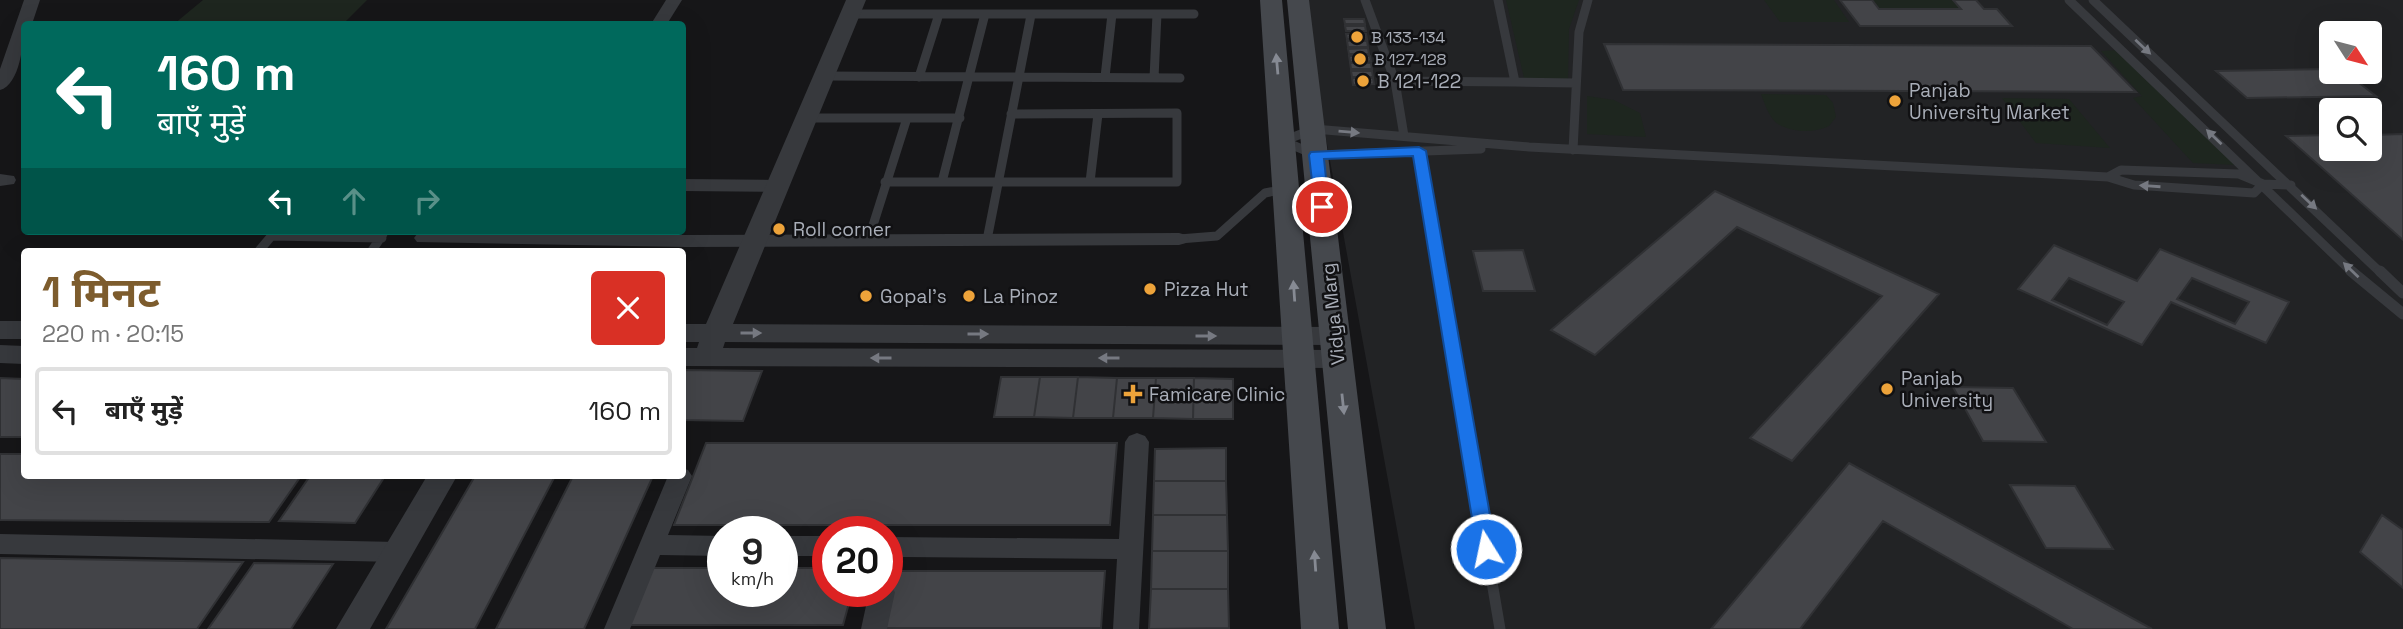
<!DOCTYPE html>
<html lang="hi">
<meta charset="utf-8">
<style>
body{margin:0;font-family:"Space Grotesk","Noto Sans Devanagari",sans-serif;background:#f6f6f6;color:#222;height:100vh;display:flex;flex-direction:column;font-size:26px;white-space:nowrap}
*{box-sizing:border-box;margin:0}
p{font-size:23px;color:#767676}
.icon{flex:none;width:38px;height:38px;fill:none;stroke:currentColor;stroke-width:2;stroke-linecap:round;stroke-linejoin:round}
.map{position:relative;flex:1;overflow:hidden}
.drawer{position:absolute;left:21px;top:248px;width:665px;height:231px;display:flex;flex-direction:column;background:#fff;border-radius:7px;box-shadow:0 7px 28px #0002}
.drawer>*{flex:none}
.hud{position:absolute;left:21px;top:21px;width:665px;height:214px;border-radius:7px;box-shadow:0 7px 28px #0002;background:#00695c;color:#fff;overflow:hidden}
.needle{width:46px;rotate:126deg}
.controls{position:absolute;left:2319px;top:21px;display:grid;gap:14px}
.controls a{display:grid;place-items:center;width:63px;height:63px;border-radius:7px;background:#fff;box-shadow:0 7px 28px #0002;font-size:35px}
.speed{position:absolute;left:707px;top:516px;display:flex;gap:14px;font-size:35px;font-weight:700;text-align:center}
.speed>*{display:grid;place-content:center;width:91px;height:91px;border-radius:50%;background:#fff;box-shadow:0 7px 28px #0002;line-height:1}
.speed small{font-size:18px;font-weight:400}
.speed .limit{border:10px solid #d22;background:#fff;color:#111}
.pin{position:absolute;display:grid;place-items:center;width:60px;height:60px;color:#fff;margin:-30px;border:4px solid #fff;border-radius:50%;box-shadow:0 2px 7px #0007}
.me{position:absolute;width:77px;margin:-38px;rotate:350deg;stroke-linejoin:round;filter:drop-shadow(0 0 5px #0008)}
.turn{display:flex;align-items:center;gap:24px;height:147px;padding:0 21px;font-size:32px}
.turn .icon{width:91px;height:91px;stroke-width:2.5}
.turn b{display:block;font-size:49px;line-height:60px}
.lanes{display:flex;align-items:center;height:66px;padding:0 21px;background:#0003;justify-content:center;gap:35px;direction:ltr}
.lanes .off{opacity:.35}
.round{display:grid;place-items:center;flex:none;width:74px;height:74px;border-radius:7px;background:#f6f6f6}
.head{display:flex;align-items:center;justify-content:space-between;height:119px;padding:0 21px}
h1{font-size:42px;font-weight:700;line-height:52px;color:#7d5c2d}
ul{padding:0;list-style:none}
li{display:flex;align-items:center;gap:21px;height:88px;margin:0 14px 10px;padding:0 7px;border:4px solid #e0e0e0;border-radius:7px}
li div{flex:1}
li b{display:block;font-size:26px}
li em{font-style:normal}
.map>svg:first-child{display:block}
.built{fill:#222325;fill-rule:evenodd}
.green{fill:#1e261f}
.building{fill:#434448;stroke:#303134;stroke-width:2;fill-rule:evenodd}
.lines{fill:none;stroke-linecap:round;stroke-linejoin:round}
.service-far1{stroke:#37393d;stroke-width:9}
.service{stroke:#37393d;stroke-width:11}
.minor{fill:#37393d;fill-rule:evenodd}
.tertiary{fill:#37393d;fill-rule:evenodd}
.secondary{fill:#45484d;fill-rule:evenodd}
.oneway{fill:#767981}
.oneway2{fill:#868a93}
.route{fill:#1a73e8;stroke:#114b97;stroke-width:2}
.poi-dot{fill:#eda33a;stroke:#111113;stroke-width:2.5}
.labels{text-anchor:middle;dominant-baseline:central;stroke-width:5;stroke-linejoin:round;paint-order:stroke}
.far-poi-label{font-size:16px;fill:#a9aeb8;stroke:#111113;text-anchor:start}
.poi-label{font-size:19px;fill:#a9aeb8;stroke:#111113;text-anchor:start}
.street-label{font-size:19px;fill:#a9aeb8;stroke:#111113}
</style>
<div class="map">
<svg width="2403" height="629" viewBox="0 0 2403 629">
<rect width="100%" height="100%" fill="#161618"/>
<path class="built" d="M1306,0h1097v629h-988l-98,-540zM2331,33h39v39h-39zM2331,110h39v39h-39z"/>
<path class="green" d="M203,0h164l-24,24h-169z
M1506,0h73l-10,29 -1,50 -44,-1z
M1764,0h70l15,22h-69z
M1872,0h81l8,9h-82z
M2119,50l117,115 -43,-2 -60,-65 9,-2 -41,-45z
M1761,94l65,1 7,8 3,14 -7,9c-15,7 -36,7 -51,-2 -9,-6 -13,-20 -17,-30z
M1587,96l27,4 26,13 6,24 -59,-3z
M2002,98l67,1 41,49 -74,-5z"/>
<path class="building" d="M1840,0h32l7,9h82l-8,-9h23l8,9h13l15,17h-152z
M1344,19h20l1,5h-20z
M1345,26h20l1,5h-20z
M1346,34h20l1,5h-20z
M1347,41h20l1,6h-20z
M1604,44l487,2 45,46 -513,-2z
M1368,48l1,6h-20l-1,-5z
M1349,56h21l1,5 -21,1z
M1350,63h21l1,6h-21z
M2331,69v3h14l31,24 -129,2 -31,-27z
M1351,71h21l1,6h-21z
M1352,78h21l1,6 -21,1z
M2403,134v106l-117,-104 45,-1v14h39v-14z
M1715,191l224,103 -147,167 -42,-23 132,-142 -145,-69 -142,128 -44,-25z
M2054,245l83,36 23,-32 129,53 -23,41 -95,-41 -29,43 -124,-56zM2069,278l55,24 -17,23 -55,-25zM2192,278l57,24 -14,22 -58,-25z
M1523,250l12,41h-52l-10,-40z
M682,370l80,1 -19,50 -61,-1z
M1001,377h39l-6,40h-40z
M1040,377h38l-5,41 -39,-1z
M1078,377l39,1 -4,40h-40z
M0,378l24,1v58h-24z
M1117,378h39l-3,40h-40z
M1156,378h38l-1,41 -40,-1z
M1194,378l39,1v40h-40z
M1953,387l60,1 33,54 -63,-1z
M706,443h411l-7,82h-436z
M1226,448v33h-72l1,-32z
M0,454h24v22h277l-32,46 -269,-2z
M1849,463l303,166h-79l-190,-108 -83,108h-89z
M310,476h75l-30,47 -76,-2z
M475,476h80l-80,153h-89z
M573,476h80l-69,153h-88z
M1154,481h72l1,34h-74z
M2010,485l65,1 38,63 -67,-1z
M1153,515h74l1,36h-76z
M2382,515l21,15v58l-43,-36z
M1152,551h76v38h-77z
M0,558l243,4 -46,67h-197z
M254,563l79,1 -42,65h-83z
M649,568h74v24h59v-24h46v24h24l-9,33h-216z
M896,571h209l-4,57h-217z
M1151,589h77l1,39 -80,1z"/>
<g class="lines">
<path class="service-far1" d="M1365,0l30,81 9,55
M1498,0l17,82 61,1
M2069,0l284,273
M2093,0l288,273
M850,14h344
M824,76l356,2
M919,77l20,-63
M1105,77l7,-63
M1154,78l3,-64
M1395,81l120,1
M806,118h154
M1283,141l31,-12 215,18 579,30 26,8 120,8 9,-9
M1283,141l33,14 165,-6
M1573,150l6,-118 9,-32
M1419,151l21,122
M2108,177l13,-7 118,4 24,10 28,1
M885,182h292v-69l-166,1
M942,182l43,-168
M1090,182l8,-68
M271,236l111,2
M1179,239l38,-3 48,-43 20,-4
M987,240l44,-225
M868,241l39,-123
M258,252l16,-19
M371,252l12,-18"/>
<path class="service" d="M1439,271l61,358
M2351,271l52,43
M2380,271l23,22"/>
<path class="minor" d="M24,0h16l-8,24h-8c0,18 -4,61 -24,66v-21z
M666,0h16l-15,24h-16z
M0,174l14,2 2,4 -2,4 -14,2z
M682,179l96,1 9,6 -9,6 -96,-1z
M424,232l262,3 493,-2 7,2 3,4 -3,4 -7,2 -493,2 -269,-5 -3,-4 3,-4z
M1137,433l8,3 4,6 -10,187h-26l4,-70 -214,-2 -7,20 -9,3v-43l232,2 6,-97 4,-6z
M682,468l6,2 4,6 -24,59 55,1v20l-63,-1 -30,74h-26l64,-153h14z
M0,534l398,8 9,3 4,7 -4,7 -9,3 -398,-8z
M782,536h46v20h-46z
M887,583l8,9 -8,37h-26l8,-37h18z"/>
<path class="tertiary" d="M846,0h20l-133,324 603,3 9,3 4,6 -4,6 -9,3 -611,-3 -2,6 615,2 10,2 4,7 -4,7 -10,2 -656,-2v-18h15l2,-6h-17v-18h24z
M0,321h24v18h-24z
M0,345l24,1v18l-24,-1z
M427,476h30l-87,153h-34z"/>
<path class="secondary" d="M1260,0h22l57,629h-38z
M1287,0h22l77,629h-38z"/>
</g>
<defs><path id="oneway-solid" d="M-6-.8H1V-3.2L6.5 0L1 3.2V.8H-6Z" transform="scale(1.75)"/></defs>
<g class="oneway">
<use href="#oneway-solid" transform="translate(2143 47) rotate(43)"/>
<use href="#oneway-solid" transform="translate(1349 132) rotate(5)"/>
<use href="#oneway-solid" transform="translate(2214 137) rotate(-136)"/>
<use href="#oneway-solid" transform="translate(2150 186) rotate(-176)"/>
<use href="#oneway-solid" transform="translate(2309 202) rotate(43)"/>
<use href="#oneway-solid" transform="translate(2351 270) rotate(-136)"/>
<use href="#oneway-solid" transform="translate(751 333)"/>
<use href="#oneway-solid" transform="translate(978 334)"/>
<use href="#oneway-solid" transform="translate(1206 336)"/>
<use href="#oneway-solid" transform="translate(881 358) rotate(-180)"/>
<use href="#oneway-solid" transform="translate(1109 358) rotate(-180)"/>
</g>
<g class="oneway2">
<use href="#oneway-solid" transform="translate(1277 64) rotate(-95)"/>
<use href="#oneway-solid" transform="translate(1294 291) rotate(-94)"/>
<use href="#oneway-solid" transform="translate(1343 404) rotate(84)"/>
<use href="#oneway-solid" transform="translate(1315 561) rotate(-94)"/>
</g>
<path class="route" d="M1419,147l7,4 70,398 -3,6 -7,2 -6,-2 -3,-6 -64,-393 -89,3 5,48 -7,4 -7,-4 -6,-52 2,-3z"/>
<g class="poi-dot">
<circle cx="1357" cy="37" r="7"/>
<circle cx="1360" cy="59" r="7"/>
<circle cx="1363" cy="81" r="7"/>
<circle cx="1895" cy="101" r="7"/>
<circle cx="779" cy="229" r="7"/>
<circle cx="1150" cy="289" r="7"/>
<circle cx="866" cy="296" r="7"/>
<circle cx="969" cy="296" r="7"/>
<circle cx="1887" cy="389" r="7"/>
<path d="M1129.5 383.5h7v7h7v7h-7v7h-7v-7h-7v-7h7z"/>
</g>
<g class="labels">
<g class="far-poi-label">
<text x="1371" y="37">B 133-134</text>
<text x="1374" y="59">B 127-128</text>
</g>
<g class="poi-label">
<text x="1377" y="81">B 121-122</text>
<text x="1909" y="90">Panjab<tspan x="1909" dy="22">University Market</tspan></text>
<text x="793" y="229">Roll corner</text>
<text x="1164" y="289">Pizza Hut</text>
<text x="880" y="296">Gopal's</text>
<text x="983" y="296">La Pinoz</text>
<text x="1901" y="378">Panjab<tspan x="1901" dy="22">University</tspan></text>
<text x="1149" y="394">Famicare Clinic</text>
</g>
<g class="street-label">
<text transform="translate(1333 314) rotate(-96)">Vidya Marg</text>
</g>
</g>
</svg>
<div class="controls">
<a><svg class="needle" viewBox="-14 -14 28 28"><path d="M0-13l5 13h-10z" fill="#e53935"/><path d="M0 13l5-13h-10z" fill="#767676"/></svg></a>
<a><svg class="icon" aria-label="search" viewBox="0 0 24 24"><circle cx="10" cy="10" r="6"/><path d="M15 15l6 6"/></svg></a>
</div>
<div class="speed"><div>9<small>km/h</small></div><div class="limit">20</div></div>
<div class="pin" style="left:1322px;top:207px;background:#d93025"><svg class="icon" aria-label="arrive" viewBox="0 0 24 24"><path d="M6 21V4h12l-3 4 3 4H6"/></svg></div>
<svg class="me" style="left:1486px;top:549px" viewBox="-20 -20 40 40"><circle r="17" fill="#1a73e8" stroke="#fff" stroke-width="3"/><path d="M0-11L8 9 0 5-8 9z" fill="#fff"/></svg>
<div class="hud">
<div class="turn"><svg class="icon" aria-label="left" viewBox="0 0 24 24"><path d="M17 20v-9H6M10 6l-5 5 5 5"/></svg><div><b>160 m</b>बाएँ मुड़ें</div></div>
<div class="lanes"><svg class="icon" aria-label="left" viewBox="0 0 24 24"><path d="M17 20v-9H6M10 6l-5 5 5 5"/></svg><svg class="icon off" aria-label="ahead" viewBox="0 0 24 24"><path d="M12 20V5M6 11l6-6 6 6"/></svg><svg class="icon off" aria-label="right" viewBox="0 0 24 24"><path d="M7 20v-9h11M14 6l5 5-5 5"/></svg></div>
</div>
<section class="drawer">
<div class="head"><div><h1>1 मिनट</h1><p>220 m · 20:15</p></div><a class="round" style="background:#d93025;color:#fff"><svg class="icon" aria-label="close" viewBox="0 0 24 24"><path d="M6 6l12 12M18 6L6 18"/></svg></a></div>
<ul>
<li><svg class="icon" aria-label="left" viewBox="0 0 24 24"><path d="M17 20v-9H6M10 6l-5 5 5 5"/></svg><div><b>बाएँ मुड़ें</b></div><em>160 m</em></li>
</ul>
</section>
</div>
